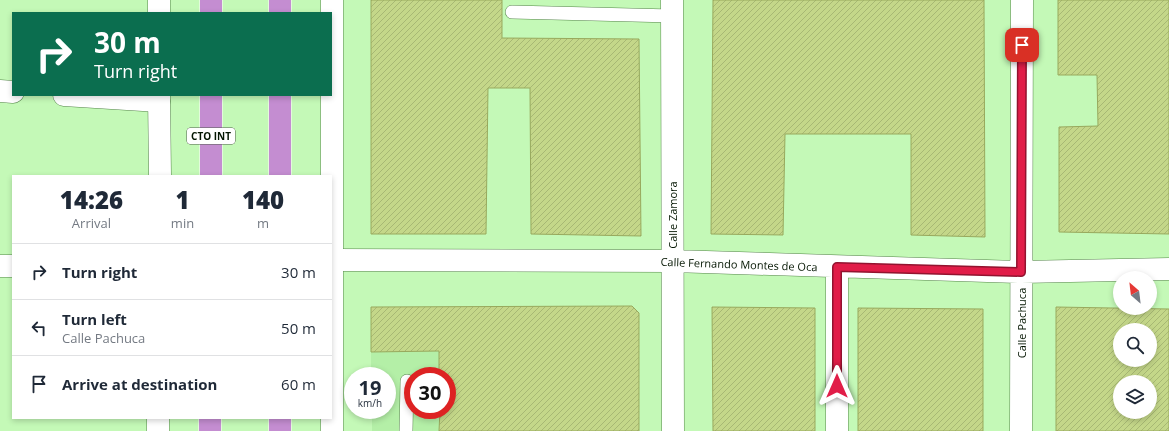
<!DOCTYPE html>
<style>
body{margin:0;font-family:"Open Sans",sans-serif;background:#f2f2f3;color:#1f2937;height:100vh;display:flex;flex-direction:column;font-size:15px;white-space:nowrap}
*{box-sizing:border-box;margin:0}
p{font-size:13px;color:#747a83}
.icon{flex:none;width:22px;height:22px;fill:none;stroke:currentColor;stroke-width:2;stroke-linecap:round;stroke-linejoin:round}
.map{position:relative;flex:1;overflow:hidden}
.side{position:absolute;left:12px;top:175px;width:320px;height:244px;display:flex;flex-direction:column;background:#fff;border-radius:0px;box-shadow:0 2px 6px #0003}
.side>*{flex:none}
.banner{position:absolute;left:12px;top:12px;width:320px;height:84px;border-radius:0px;box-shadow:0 2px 6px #0003;background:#0b6e4f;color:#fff;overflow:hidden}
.needle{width:26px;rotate:332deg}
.tools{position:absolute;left:1113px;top:271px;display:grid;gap:8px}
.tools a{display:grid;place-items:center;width:44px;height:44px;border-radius:50%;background:#fff;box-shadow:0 2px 6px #0003;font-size:20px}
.speed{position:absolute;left:344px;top:367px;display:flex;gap:8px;font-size:20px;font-weight:700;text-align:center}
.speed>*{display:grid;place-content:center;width:52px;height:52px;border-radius:50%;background:#fff;box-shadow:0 2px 6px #0003;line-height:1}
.speed small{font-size:10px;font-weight:400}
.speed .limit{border:6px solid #d22;background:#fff;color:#111}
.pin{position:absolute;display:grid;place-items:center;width:34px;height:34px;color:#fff;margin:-17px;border-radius:8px;box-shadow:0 2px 6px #0006}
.me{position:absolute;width:44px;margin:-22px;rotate:0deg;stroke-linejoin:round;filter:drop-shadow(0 0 3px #0008)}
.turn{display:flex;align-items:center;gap:14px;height:84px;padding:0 16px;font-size:18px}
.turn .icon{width:52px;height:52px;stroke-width:2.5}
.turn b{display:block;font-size:28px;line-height:34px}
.eta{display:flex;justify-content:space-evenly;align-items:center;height:68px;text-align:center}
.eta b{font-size:24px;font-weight:800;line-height:28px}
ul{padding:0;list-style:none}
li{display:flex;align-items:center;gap:12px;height:56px;padding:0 16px;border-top:1px solid #e0e1e3}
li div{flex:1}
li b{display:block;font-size:15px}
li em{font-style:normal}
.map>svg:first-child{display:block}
.built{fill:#b4efa7}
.building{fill:url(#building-hatch);stroke:#98a95d;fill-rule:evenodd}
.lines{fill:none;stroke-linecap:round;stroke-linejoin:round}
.service-casing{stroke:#55864a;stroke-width:14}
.minor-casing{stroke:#55864a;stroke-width:23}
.secondary-casing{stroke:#55864a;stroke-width:23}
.motorway-casing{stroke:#fff;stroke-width:23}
.service{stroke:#fff;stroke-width:13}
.minor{stroke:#fff;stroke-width:22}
.secondary{stroke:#fff;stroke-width:22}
.motorway{stroke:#c48dd1;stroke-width:22}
.route-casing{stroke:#92132f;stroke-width:10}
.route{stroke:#e11d48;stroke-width:7}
.labels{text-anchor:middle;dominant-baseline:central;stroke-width:3;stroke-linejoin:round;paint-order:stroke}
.shield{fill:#fff;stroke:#4f5b4d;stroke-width:1}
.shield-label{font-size:10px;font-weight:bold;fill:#031501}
.street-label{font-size:11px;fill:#031501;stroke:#fff}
</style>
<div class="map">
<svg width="1169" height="431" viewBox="0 0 1169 431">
<defs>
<pattern id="building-hatch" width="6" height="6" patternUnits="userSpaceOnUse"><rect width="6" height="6" fill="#c4d789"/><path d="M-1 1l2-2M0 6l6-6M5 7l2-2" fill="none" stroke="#a7b874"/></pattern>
</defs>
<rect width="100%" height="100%" fill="#c4f9b7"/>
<path class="built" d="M371,307h68v69h-26v34h27l-1,21h-67v-21h15v-34h-16z"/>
<path class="building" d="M371,0h131v38l137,1 2,197 -110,-2 -1,-146h-42l-2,146h-115z
M713,0h271l1,237 -74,-2v-101h-126l-2,101 -72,-1z
M1058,0h111v234l-110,-2v-105l39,-1 -1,-51h-39z
M632,306l7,7v118h-200l1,-21h7v-34h-8v-25l-68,1v-45z
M712,307l103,1v123h-102z
M1056,307l113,2v122h-113zM1120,330h30v30h-30zM1120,382h30v30h-30z
M858,308l125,1v122h-125z"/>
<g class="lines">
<defs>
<path id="service" d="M512,12l160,4
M406,431l1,-50"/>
<path id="minor" d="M672,0l1,431
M0,91l13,1
M64,95l95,6
M332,260l341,1 348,11 148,-3
M0,266h13
M837,267v164
M1021,431l1,-431"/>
<path id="secondary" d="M159,0v13
M332,0v431
M159,95l1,81
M158,431v-13"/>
<path id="motorway" d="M280,0v13
M211,13v-13
M280,95v81
M211,176v-81
M210,431v-13
M280,431v-13"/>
</defs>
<use href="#service" class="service-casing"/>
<use href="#minor" class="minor-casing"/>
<use href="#secondary" class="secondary-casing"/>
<use href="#motorway" class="motorway-casing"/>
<use href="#service" class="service"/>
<use href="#minor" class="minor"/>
<use href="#secondary" class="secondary"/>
<use href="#motorway" class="motorway"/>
</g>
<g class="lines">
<defs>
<path id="route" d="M837,386v-119l184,5 1,-227"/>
</defs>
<use href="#route" class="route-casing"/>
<use href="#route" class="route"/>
</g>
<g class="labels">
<rect class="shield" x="187" y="128" width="48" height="16" rx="3"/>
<g class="shield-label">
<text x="211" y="136">CTO INT</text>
</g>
<g class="street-label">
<text transform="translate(672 215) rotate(-90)">Calle Zamora</text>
<text transform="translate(739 264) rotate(2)">Calle Fernando Montes de Oca</text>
<text transform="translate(1021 323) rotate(-90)">Calle Pachuca</text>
</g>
</g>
</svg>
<div class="tools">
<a><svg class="needle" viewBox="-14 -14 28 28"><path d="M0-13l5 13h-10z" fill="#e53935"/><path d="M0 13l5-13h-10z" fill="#747a83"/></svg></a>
<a><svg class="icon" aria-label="search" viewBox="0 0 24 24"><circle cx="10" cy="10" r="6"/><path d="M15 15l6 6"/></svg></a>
<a><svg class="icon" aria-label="layers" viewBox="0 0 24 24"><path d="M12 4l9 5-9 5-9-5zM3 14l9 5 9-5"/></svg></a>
</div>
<div class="speed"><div>19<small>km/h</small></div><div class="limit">30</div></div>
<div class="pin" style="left:1022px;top:45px;background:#d93025"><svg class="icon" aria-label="arrive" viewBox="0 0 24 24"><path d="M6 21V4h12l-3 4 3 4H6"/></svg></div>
<svg class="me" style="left:837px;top:386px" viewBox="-20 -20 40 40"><path d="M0-17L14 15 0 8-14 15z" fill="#e11d48" stroke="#fff" stroke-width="4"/></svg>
<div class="banner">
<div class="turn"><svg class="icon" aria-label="right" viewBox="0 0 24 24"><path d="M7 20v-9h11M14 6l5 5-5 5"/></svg><div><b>30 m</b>Turn right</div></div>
</div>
<section class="side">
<div class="eta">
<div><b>14:26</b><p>Arrival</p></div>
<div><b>1</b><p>min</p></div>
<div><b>140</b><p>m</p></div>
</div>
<ul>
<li><svg class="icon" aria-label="right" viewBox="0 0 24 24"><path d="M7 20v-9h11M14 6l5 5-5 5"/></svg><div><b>Turn right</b></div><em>30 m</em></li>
<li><svg class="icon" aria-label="left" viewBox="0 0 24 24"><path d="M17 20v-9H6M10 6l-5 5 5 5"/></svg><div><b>Turn left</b><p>Calle Pachuca</p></div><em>50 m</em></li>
<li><svg class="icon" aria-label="arrive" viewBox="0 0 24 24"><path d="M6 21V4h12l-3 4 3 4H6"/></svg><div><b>Arrive at destination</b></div><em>60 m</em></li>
</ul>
</section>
</div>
